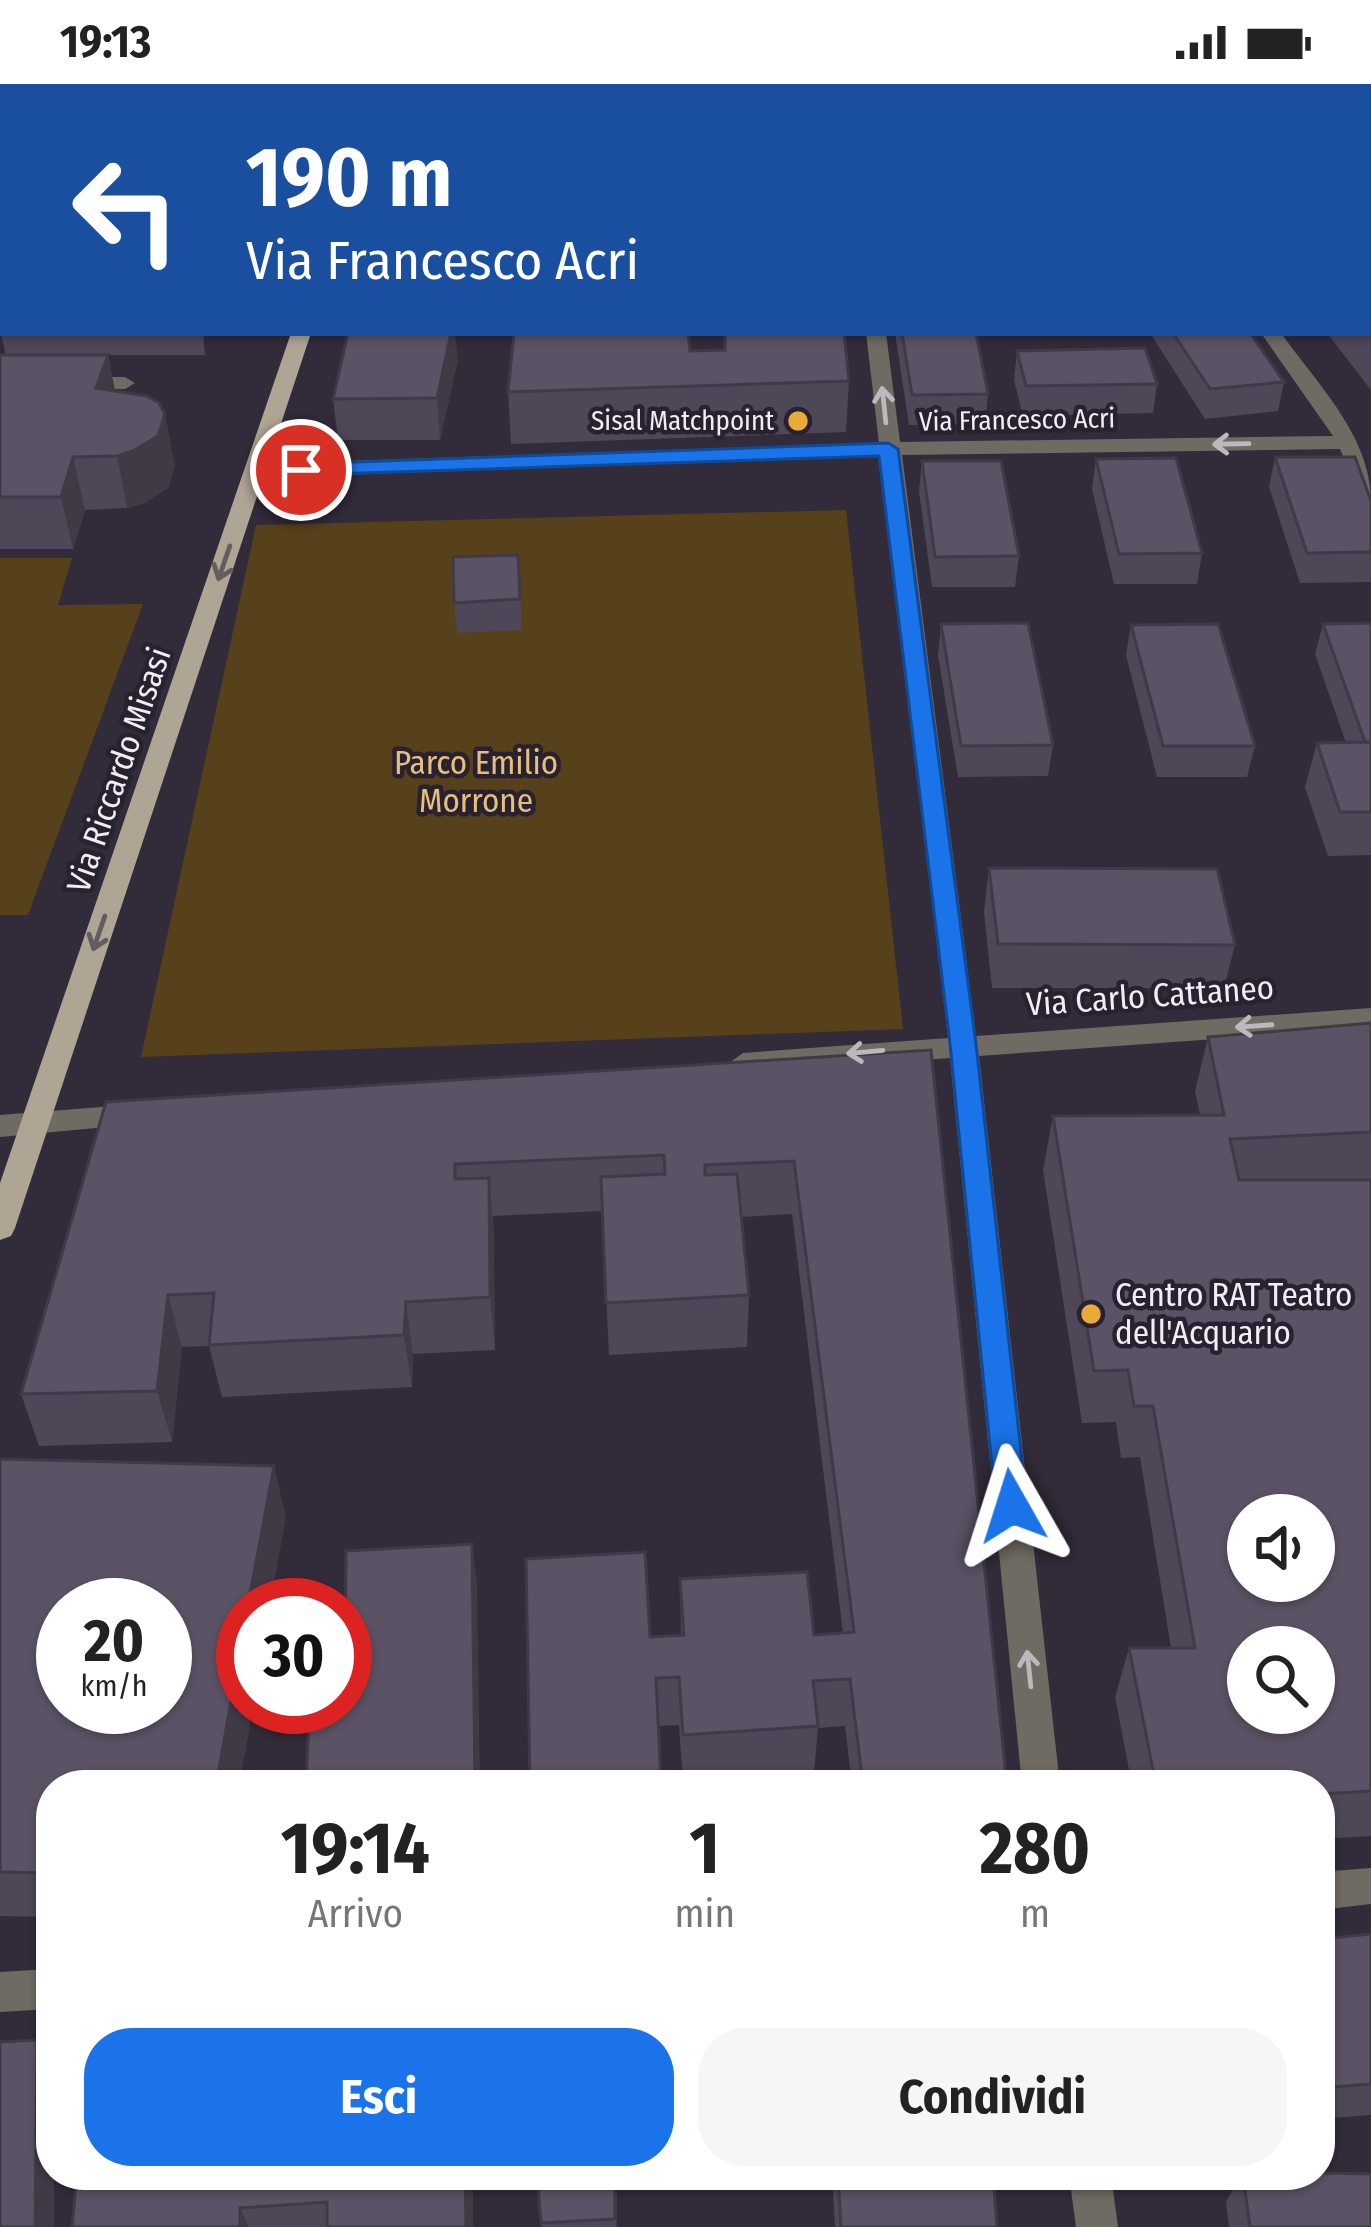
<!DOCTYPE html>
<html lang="it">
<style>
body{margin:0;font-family:"Fira Sans Condensed",sans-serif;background:#f6f6f6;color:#222;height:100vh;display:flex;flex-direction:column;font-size:45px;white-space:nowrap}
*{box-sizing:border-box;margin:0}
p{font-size:39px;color:#767676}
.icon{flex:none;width:66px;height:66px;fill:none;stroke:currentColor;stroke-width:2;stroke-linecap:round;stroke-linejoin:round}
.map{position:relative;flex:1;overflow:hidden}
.sheet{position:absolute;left:36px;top:1686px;width:1299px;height:420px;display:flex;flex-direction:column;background:#fff;border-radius:48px;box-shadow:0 3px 9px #0004}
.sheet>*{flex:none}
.guide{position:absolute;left:0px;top:0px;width:1371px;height:252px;box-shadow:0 3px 9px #0004;background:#1a4fa0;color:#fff;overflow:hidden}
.fabs{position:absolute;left:1227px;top:1410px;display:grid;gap:24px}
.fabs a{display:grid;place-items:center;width:108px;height:108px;border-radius:50%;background:#fff;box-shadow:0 3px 9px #0004;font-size:60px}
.speed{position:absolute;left:36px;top:1494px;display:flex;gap:24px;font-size:60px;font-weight:700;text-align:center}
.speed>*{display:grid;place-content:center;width:156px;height:156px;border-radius:50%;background:#fff;box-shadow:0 3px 9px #0004;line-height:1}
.speed small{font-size:30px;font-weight:400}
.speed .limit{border:18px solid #d22;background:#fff;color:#111}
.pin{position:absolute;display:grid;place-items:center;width:102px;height:102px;color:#fff;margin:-51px;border:6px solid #fff;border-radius:50%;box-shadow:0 3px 12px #0007}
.me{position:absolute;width:132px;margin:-66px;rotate:354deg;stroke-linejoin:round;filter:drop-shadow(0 0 9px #0008)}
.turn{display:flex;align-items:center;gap:42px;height:252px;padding:0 48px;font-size:54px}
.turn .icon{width:156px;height:156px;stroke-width:2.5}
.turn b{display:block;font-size:84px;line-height:102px}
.eta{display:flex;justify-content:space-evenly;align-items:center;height:204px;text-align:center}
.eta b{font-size:72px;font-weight:700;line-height:84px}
.action{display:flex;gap:24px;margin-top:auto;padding:24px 48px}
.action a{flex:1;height:138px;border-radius:48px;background:#1a73e8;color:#fff;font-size:48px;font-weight:700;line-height:138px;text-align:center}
.action a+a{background:#f6f6f6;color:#222}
.status{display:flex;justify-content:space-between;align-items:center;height:84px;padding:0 60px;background:#fff;direction:ltr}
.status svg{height:33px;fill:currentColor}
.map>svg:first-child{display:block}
.green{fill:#57411a}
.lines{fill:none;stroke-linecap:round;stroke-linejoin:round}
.minor{fill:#6f6a62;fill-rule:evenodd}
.major{fill:#afa595;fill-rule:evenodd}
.wall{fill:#4e4757}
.shaded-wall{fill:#403a47}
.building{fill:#5b5365;stroke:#403a47;stroke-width:3;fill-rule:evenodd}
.oneway{stroke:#bdb8bb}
.oneway2{stroke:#655c5d}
.route{fill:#1a73e8;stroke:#114b97;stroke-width:3}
.poi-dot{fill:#e8ab37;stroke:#282130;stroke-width:4.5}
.labels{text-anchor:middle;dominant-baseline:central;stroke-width:9;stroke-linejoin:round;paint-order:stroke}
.far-street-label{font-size:27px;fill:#f1ecf6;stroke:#282130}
.far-poi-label{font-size:27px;fill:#f1ecf6;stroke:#282130;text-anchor:end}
.park-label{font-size:33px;fill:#e7bf7c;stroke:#282130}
.street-label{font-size:33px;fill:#f1ecf6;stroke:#282130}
.poi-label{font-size:33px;fill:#f1ecf6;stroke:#282130;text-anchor:start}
</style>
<div class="status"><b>19:13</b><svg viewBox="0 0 49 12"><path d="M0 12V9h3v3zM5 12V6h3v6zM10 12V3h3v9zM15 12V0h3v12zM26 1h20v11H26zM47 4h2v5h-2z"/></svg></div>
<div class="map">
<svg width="1371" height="2143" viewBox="0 0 1371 2143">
<rect width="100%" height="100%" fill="#322b3a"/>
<path class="green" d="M846,426l57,519 -762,28 115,-532z
M0,474h72l-14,47 85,-1 -115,311h-28z"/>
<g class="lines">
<path class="minor" d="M758,0h18v3h-18z
M1083,0h18l2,3h-18z
M0,5h3v10h-3z
M1368,164h3v12h-3z
M866,249h20l14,109 433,-6 -72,-103h20c37,52 90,103 90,169l-11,-7 -20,-46 -438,6 74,581 395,-28v20l-392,28 81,729h-38l-72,-727 -207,15 -14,-10 14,-10 205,-15 -68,-582 -625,22 -11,-7 11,-7 624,-21z
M0,293h125l10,6 -10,6h-125z
M139,1020l10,3 5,8 -5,8 -149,14v-22z
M1371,1784v36l-51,6v-38z
M51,1885v40l-51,3v-40z
M1069,2091h42l7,52h-42z"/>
<path class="major" d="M374,0h18l-19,3z
M291,249h20l-296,895 -4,8 -11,4v-57z"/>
</g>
<path class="wall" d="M577,0h157v3h-156z
M785,0h166v3h-166z
M1318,0h53v145h-3v-142h-51z
M1371,176v130l-44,-57h41z
M3,202v47h200l2,22h-97l7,36 60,75 -7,22 -24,15 -17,5 -42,2 -12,39h-73v-194h6l-6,-25v-31z
M895,249h81l12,61 -3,30 -76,1z
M1150,249h100l34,49 -6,29 -73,8z
M690,267l159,30 -3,51 -335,12 -3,-52z
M1017,267l140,33 -4,29 -130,3 -9,-36z
M458,276l-18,80h-102l-5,-41z
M1275,373l96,44v81l-71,1 -31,-96z
M1096,375l106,94 -5,31h-83l-22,-95z
M922,377l97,95 -4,31h-83l-13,-96z
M518,471l4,75 -65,3 -3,-30z
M1371,539v232l-43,1 -23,-69 12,-44h29l-31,-89 8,-30z
M941,540l112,121 -5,31 -90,1 -20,-122z
M1131,541l124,121 -8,31h-90l-31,-122z
M989,784l246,77 -11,43h-232l-8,-76z
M1371,939v813l-51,3v-54h-188l-17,-88 14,-49h42l-31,-191 -19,1 -5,-36 -34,1 -39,-253 10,-54 147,-1 -5,-24 13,-54z
M931,966l76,735h-155l-7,-59 -27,2 -4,45 -131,8 -4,-56 -21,1 -8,-89 31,-2 -1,-56 134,56 29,-2 -51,-419 -51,3 8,78 -2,52 -138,8 -7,-144 -109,5 2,134 -82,4 -1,33 -190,10 -13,-51 -27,1 -10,95 -133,4 -18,-52 85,-292z
M0,1375l286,58 -43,190h10l-14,78h-188v132l-51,-1z
M1371,1850v181l-51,4v-180z
M473,2091v52h-401z
M537,2091h82h-2v52h-76z
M832,2091h161l4,52h-162z
M1241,2091h79l51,52h-142l-3,-25z"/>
<path class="shaded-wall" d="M451,249h4l3,27 -18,80 -3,-42z
M108,271l10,51 -22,-18z
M165,330l10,52 -7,22 -24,15 -17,5 -10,-52z
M73,373l12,53 -12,39 -12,-52z
M489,1094l5,53 1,119 -5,-53z
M168,1211l14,52 -10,95 -15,-51z
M406,1218l7,52 -1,33 -8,-52z
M274,1382l12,51 -16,88h-22z
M472,1460l5,40 3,201h-5z
M243,1551v72h10l-14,78h-23z
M37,1956l14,26v109h3v52h-19z
M465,2091h8v52h-7z
M615,2091h2v52h-1z
M240,2124l9,19h-9z"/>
<path class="building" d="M23,0h137l16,3h-153z
M617,0h38l5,3h-37z
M691,0h43v3h-44z
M785,0h67v3h-67z
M887,0h64v3h-64z
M976,0h110l2,3h-111z
M1179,0h63l2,3h-64z
M1336,0h35v92l-3,-8v-81h-31z
M1371,176v76l-3,-4v-71z
M3,202v29h-3v-16z
M348,249h103l-14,65 -104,1z
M514,249h174l2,18 35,-1v-17h119l5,48 -341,11z
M902,249h74l12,61 -76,1z
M1173,249h77l34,49 -74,7z
M1145,264l12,36 -131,2 -9,-35z
M0,271h108l-12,33 51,8 12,7 6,11 -7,22 -25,15 -16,5 -44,1 -12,40h-61z
M1275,373h80l16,44v51l-64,1z
M1176,374l26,95 -83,1 -23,-95z
M922,377h79l18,95 -84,1z
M518,471l2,44 -66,4 -1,-46z
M1028,539l25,122 -92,1 -20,-122z
M1371,539v119h-6l-42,-118z
M1218,540l37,122h-92l-32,-121z
M1371,658v70h-31l-23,-69z
M989,784l228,1 18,76 -237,-1z
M1371,939v109l-141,7 9,41h132v611l-51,3v-9h-164l-27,-137h66l-42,-242h-19l-6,-36 -34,1 -41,-255 171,-1 -16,-78zM1248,1431h66v66h-66zM1248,1563h66v66h-66z
M931,966l76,735h-144l-13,-106 -37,2 5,45 -135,9 -4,-58 -23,1 5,107h-131l-4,-226 119,-7 5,85 34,-2 -4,-56 127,-7 7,63 40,-3 -60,-471 -89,4v10l32,-1 12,121 -143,8 -5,-126 64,-3 -1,-19 -209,9v15l34,-1 1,119 -84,5 -2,33 -195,10 5,-52 -46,2 -11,96 -136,3 85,-292z
M0,1375l274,7 -26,139h-5v30l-27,150h-165v88l-51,-1zM63,1521h102v102h-102z
M472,1460l3,241h-169l3,-66 22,-2v-10h14l1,-156z
M1371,1850v150l-51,4v-149z
M37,1956l-2,187h-35v-185z
M1320,2089l51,1v53h-121l-7,-52h77z
M77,2091h388l1,52h-139v-25l-87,6v19h-168z
M537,2091h78v44l-74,4z
M838,2091h155l4,52h-156z"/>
<defs><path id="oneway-shaft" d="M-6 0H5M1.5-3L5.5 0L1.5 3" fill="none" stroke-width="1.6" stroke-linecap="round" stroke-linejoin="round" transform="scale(3)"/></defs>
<g class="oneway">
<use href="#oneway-shaft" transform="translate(884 321) rotate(-96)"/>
<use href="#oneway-shaft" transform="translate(1231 360) rotate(179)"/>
<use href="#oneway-shaft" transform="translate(1254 942) rotate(176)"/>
<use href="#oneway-shaft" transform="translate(865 968) rotate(175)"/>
<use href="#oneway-shaft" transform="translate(1029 1585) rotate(-96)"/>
</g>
<g class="oneway2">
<use href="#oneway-shaft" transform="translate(224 479) rotate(109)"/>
<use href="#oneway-shaft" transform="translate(99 849) rotate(109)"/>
</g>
<path class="route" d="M888,359l10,6 78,595 51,462 -4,10 -11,3 -11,-3 -5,-10 -46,-462 -71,-588 -578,19 -10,-5 10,-6z"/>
<g class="poi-dot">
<circle cx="798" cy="337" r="12"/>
<circle cx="1091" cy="1230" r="12"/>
</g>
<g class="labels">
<g class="far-street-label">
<text transform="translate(1017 336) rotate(-1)">Via Francesco Acri</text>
</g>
<g class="far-poi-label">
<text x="774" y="337">Sisal Matchpoint</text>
</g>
<g class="park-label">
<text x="476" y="679">Parco Emilio<tspan x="476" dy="38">Morrone</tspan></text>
</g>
<g class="street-label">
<text transform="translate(119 686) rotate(-71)">Via Riccardo Misasi</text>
<text transform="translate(1150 912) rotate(-4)">Via Carlo Cattaneo</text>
</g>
<g class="poi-label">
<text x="1115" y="1211">Centro RAT Teatro<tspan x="1115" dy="38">dell'Acquario</tspan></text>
</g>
</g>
</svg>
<div class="fabs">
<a><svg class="icon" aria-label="sound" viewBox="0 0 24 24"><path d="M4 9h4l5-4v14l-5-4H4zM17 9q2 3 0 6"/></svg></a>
<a><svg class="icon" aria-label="search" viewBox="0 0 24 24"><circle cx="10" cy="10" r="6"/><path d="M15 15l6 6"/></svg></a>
</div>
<div class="speed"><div>20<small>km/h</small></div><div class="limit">30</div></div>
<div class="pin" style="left:301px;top:386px;background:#d93025"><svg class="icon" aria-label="arrive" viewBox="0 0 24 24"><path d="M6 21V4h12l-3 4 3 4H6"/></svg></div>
<svg class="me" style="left:1012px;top:1422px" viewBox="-20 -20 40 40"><path d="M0-17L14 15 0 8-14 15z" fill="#1a73e8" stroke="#fff" stroke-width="4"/></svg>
<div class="guide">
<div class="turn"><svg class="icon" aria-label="left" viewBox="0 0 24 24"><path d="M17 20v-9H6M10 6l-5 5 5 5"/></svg><div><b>190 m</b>Via Francesco Acri</div></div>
</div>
<section class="sheet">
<div class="eta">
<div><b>19:14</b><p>Arrivo</p></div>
<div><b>1</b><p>min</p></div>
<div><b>280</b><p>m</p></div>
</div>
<div class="action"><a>Esci</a><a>Condividi</a></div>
</section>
</div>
